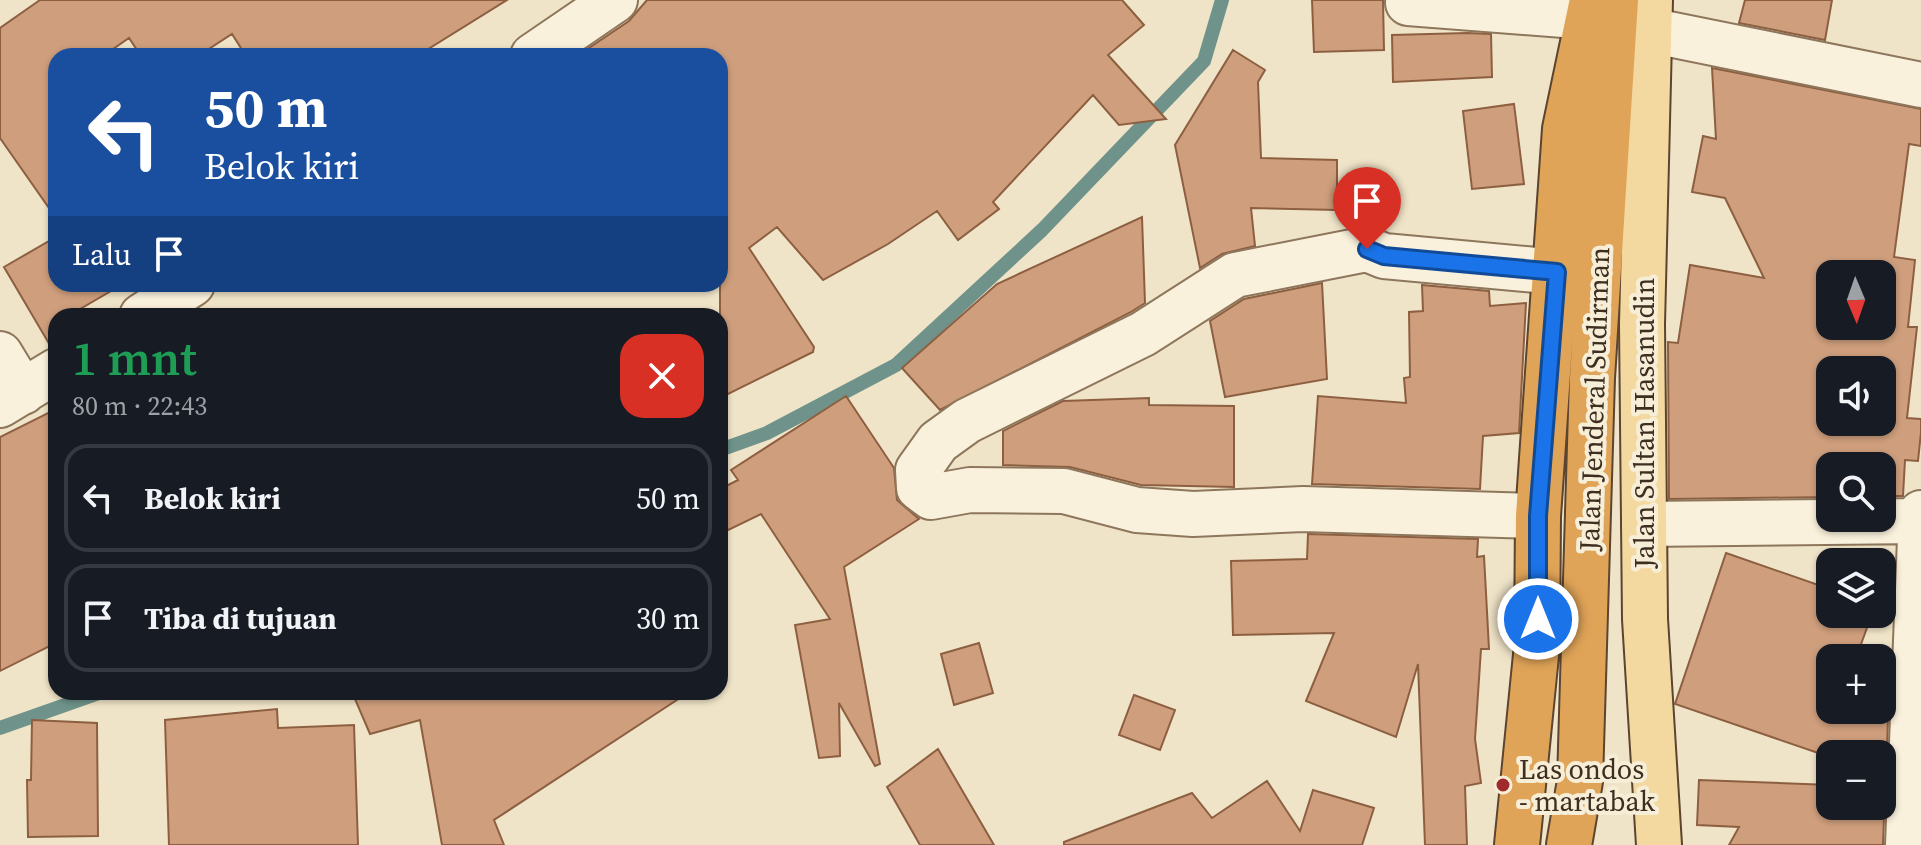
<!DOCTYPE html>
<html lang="id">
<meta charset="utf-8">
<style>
body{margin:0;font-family:"Source Serif 4",serif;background:#20242c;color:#f1f3f6;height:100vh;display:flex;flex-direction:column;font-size:30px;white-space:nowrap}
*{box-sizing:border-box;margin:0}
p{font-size:26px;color:#9ea1a6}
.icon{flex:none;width:44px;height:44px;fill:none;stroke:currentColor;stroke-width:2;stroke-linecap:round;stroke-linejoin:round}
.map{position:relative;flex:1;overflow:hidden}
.side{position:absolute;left:48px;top:308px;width:680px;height:392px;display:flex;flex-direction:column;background:#171b24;border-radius:24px;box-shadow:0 2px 6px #0004}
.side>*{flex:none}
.guide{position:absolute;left:48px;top:48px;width:680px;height:244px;border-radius:24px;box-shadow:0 2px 6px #0004;background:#1a4fa0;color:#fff;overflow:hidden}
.needle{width:52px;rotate:178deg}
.fabs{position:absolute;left:1816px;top:260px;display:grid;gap:16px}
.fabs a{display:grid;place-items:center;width:80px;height:80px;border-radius:16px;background:#171b24;box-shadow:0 2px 6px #0004;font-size:40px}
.pin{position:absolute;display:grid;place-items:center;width:68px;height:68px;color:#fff;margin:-82px -34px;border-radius:50% 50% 50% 0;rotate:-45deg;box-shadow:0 0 8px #0007}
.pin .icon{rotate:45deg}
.me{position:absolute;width:88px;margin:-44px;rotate:0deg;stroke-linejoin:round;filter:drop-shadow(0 0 6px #0008)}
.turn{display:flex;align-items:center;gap:28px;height:168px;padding:0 24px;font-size:36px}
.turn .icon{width:104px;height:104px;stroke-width:2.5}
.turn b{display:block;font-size:56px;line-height:68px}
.then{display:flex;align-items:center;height:76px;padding:0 24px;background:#0003;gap:16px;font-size:30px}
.round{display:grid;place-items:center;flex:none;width:84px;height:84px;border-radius:24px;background:#20242c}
.headline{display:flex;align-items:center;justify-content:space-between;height:136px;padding:0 24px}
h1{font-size:48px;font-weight:600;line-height:60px;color:#1e9e55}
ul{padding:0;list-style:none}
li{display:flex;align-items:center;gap:24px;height:108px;margin:0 16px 12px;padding:0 8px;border:4px solid #363941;border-radius:24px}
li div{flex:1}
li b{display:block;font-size:30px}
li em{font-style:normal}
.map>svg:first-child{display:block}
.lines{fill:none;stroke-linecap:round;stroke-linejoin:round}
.stream{stroke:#6f938a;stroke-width:14}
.building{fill:#cf9f7d;stroke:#8d5f41;stroke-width:2;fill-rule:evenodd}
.street-casing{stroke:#8d765c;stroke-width:48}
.primary-casing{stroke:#5b4430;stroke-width:48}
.highway-casing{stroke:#5b4430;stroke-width:48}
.street{stroke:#faf1dc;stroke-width:44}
.primary{stroke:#f3d9a0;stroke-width:44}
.highway{stroke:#e0a458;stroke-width:44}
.route-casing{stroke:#114b97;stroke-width:20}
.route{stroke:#1a73e8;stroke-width:14}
.poi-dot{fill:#9e2a2b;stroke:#f7eed8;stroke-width:3}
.labels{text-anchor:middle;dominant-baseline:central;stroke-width:8;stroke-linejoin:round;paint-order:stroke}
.street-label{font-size:28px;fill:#3d2e20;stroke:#f7eed8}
.poi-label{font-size:28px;fill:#3d2e20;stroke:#f7eed8;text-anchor:start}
</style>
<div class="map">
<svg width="1921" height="845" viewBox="0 0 1921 845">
<rect width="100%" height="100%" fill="#f0e4c8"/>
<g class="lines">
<path class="stream" d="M720,450l47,-17 129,-68 146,-135 162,-169 18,-61
M0,728l102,-36"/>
</g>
<path class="building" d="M40,0h467l-90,56h-171l-14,-22 -34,22h-57l-12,-18 -26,18h-47v162l-56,-80v-110z
M647,0h475l22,25 -36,30 58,64 -47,6 -26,-30 -100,107 6,7 -41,31 -21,-29 -49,33 -65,36 -46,-53 -28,21 65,99 -1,5 -93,46v-342h-143l52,-35z
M1312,0h71l1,50 -70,2z
M1745,0h87l-7,40 -86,-17z
M1467,33l24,1 1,43 -99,5 -1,-47z
M1233,50l32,20 -7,12 3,76 76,2v50l-86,-2 4,38 -33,8 -22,14 -25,-123z
M1712,68l209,41v37l-12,-2 -15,113 21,3 -7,67h9l-10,91 14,1v13l-3,29 -13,-1 -2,36h-21v-30h-52v31l-161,2 -1,-157 10,1 12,-78 74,13 -39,-80 -33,-6 11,-56 13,3zM1830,274h52v52h-52zM1830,370h52v52h-52z
M1514,104l10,80 -52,5 -9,-78z
M1142,217l3,86 -14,9 -191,98 -38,-42 95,-84z
M56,237v47h67l-55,32h-12v30l-5,1 -47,-80z
M1322,283l5,96 -102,18 -15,-76 34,-22z
M1422,285l67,6 1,15 36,-3 -7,130 -36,3 -3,53 -168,-5 6,-88 88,7 -2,-25 6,-1 -1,-65 14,-1z
M846,396l48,72 3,32 22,19 -75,48 36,197 -5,2 -36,-63 1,53 -21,2 -24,-133 35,-6 -69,-105 -41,20v-45l18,-9 -7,-10z
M1149,398v7l85,1v81l-93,-2 -71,-18 -67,-2v-34l60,-30z
M56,409v234l-56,28v-234z
M1308,534l170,5 -1,18 7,-1 5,93h-8l-6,90 6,44 -16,3 2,59h-42l-7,-181 -22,73 -90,-36 28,-68 -101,2 -2,-74 76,-2z
M1726,553l104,36v25h42l-16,44h-26v52h9l-4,11 53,-3 -2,58 -4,-1v-21h-52v3l-155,-53z
M979,643l14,50 -39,12 -13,-51z
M352,692h337l-195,128 10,25h-62l-22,-125 -50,14z
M1134,695l41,15 -15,40 -41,-15z
M277,709l1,19 76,-3 4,120h-189l-4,-125z
M32,720l65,3 1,113 -70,1 -1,-57h4z
M938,749l56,96h-74l-33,-58z
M1699,780l131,5v21h52v-19h3l-2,58h-154l10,-18 -42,-2z
M1267,781l33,50 13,-41 61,18 -12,37h-298v-3l128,-49 20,25z"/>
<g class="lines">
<defs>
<path id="street" d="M1408,3l181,14
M1649,30l272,55
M533,56l82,-56
M142,316l50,-32
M0,354l23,38
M0,405l56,-34
M1538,516l-235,-7 -110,5 -56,-4 -73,-19 -94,-1 -39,7 -12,-9 -1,-18 20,-28 29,-21 176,-87 92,-59 132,-26 17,7 173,16
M1644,524l277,-3
M1908,845l13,-332"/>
<path id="primary" d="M1650,0l-8,324 3,295 14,226"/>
<path id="highway" d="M1517,845l20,-200 1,-129 27,-387 27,-129
M1569,845l11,-64 12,-403 24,-378"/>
</defs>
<use href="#street" class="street-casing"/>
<use href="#primary" class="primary-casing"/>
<use href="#highway" class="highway-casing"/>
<use href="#street" class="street"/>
<use href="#primary" class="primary"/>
<use href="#highway" class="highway"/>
</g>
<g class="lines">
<defs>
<path id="route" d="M1367,249l17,7 173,16 -19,244v103"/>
</defs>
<use href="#route" class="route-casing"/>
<use href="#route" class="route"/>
</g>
<circle class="poi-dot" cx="1503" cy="785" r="8"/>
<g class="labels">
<g class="street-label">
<text transform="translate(1594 399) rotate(-88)">Jalan Jenderal Sudirman</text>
<text transform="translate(1644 423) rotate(-90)">Jalan Sultan Hasanudin</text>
</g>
<g class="poi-label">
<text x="1519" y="769">Las ondos<tspan x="1519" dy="32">- martabak</tspan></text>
</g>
</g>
</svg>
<div class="fabs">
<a><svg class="needle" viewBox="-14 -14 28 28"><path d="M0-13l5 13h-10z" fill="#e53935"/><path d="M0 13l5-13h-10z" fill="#9ea1a6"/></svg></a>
<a><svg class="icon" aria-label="sound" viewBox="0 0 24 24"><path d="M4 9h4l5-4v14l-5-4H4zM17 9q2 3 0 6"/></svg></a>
<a><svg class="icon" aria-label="search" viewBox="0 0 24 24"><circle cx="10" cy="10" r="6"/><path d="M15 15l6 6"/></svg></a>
<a><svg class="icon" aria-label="layers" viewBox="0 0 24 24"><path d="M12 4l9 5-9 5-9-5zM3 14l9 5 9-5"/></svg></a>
<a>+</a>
<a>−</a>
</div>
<div class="pin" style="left:1367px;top:249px;background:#d93025"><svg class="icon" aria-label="arrive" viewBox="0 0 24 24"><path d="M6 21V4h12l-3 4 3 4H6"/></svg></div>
<svg class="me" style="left:1538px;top:619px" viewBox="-20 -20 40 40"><circle r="17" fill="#1a73e8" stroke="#fff" stroke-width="3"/><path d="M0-11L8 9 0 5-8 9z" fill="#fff"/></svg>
<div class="guide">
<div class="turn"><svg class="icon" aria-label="left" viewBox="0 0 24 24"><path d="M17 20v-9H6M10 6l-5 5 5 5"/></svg><div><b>50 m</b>Belok kiri</div></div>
<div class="then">Lalu<svg class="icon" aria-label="arrive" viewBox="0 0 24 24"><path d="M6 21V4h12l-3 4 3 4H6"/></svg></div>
</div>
<section class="side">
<div class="headline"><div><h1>1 mnt</h1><p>80 m · 22:43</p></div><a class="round" style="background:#d93025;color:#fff"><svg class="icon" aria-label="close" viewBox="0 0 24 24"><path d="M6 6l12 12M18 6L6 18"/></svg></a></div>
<ul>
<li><svg class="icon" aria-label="left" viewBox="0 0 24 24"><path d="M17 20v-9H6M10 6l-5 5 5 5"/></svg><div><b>Belok kiri</b></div><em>50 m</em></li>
<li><svg class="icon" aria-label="arrive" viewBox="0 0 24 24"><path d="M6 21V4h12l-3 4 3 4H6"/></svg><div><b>Tiba di tujuan</b></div><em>30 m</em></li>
</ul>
</section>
</div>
